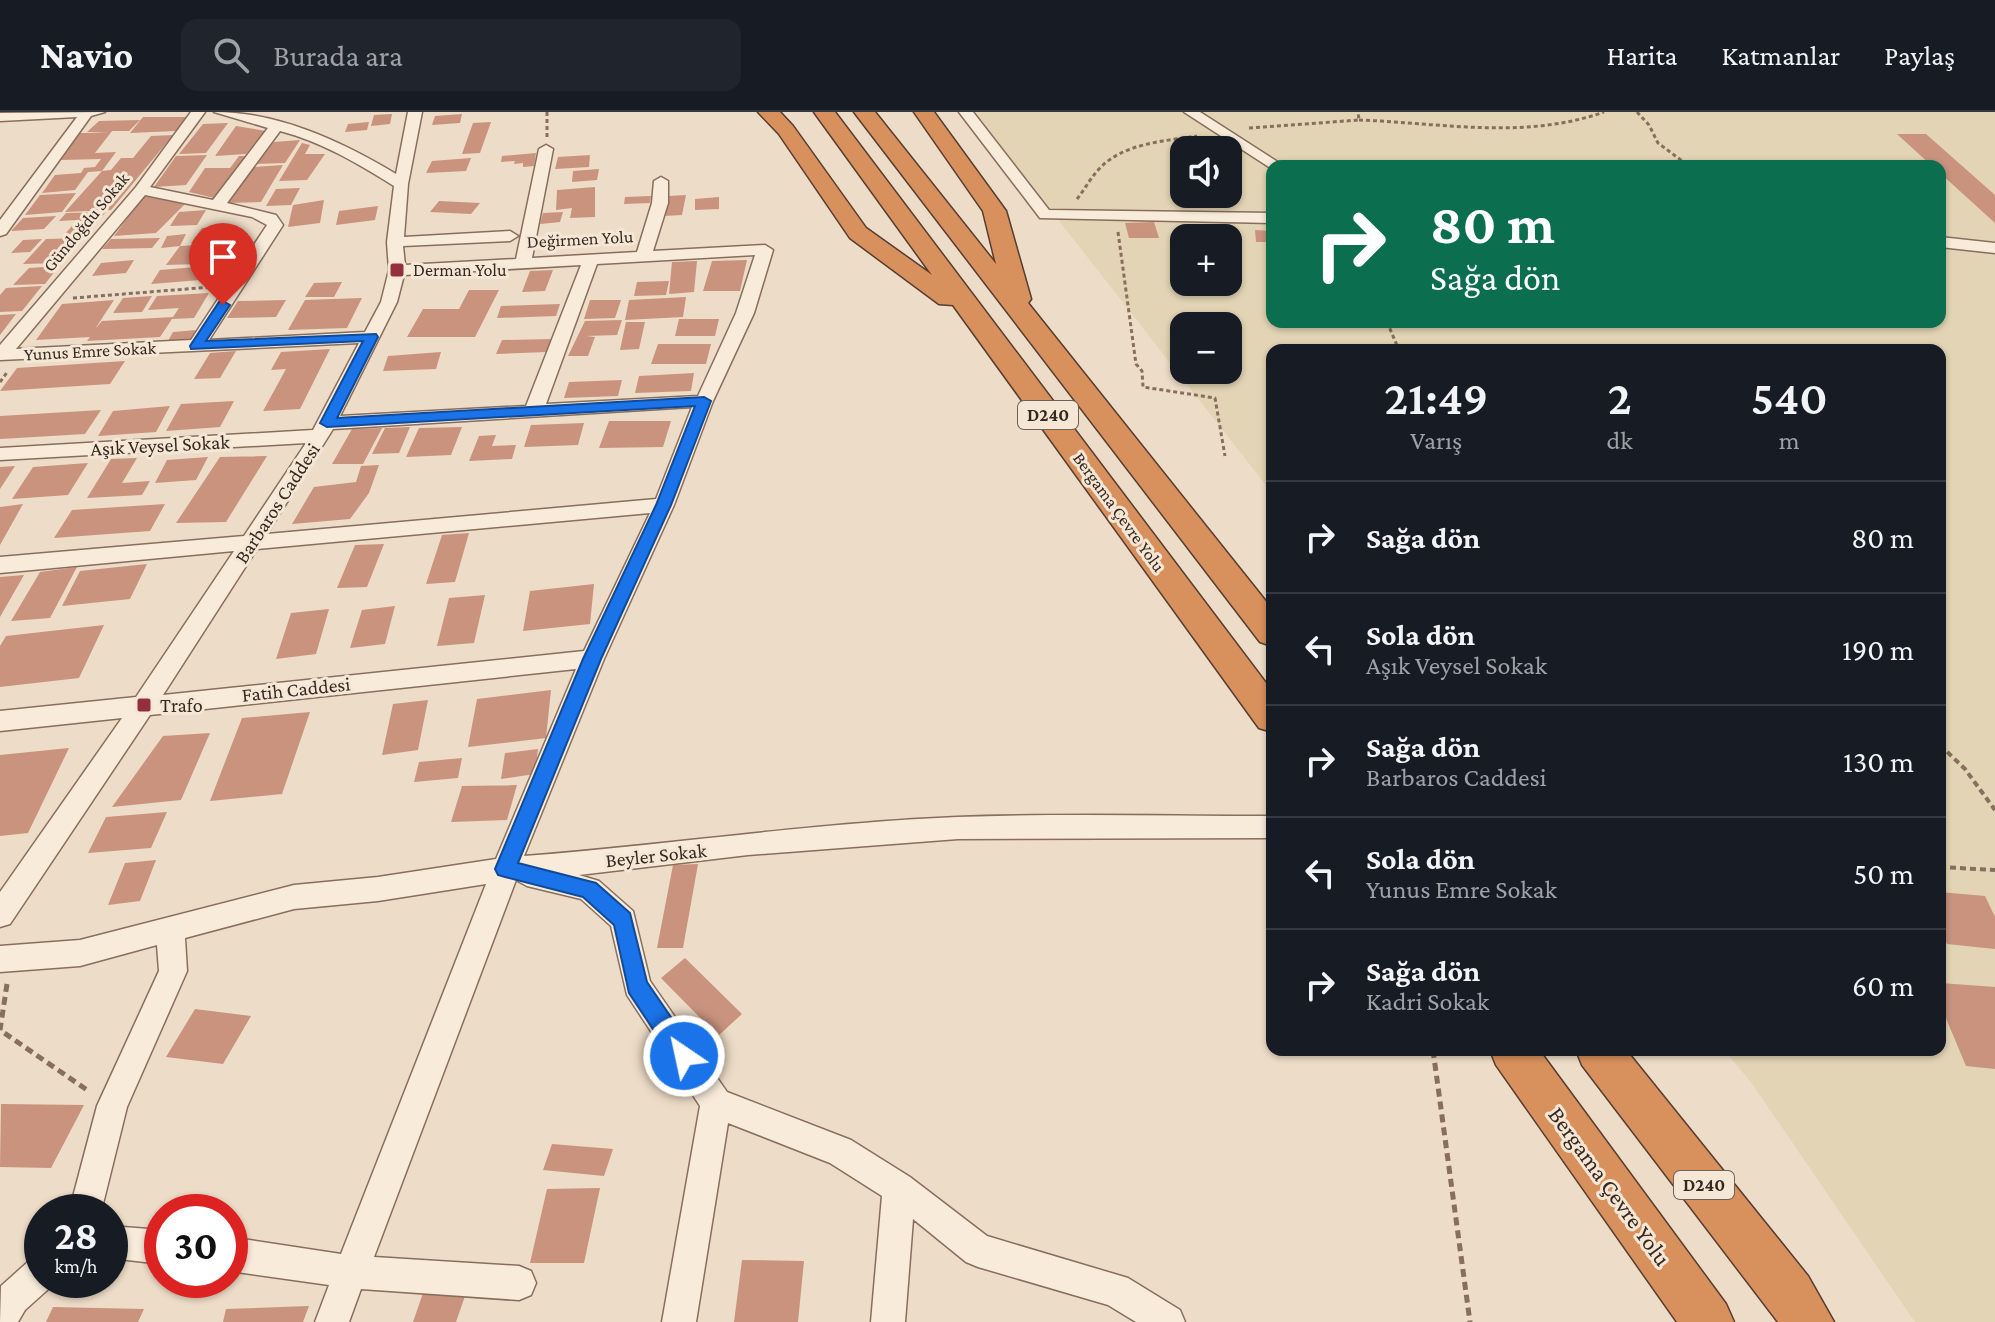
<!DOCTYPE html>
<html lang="tr">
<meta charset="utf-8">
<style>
body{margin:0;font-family:"Crimson Pro",serif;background:#20242c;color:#f1f3f6;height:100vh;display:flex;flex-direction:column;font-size:30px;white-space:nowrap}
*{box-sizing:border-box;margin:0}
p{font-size:26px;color:#9ea1a6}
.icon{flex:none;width:44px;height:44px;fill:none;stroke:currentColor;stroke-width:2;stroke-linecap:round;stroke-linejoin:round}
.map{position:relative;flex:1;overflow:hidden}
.drawer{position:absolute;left:1266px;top:232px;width:680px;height:712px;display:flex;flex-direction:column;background:#171b24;border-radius:16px;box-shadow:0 2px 6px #0004}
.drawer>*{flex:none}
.banner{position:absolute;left:1266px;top:48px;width:680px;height:168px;border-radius:16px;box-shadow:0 2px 6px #0004;background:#0b6e4f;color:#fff;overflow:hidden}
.fabs{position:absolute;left:1170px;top:24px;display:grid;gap:16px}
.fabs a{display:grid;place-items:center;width:72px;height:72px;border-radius:16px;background:#171b24;box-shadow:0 2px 6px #0004;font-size:40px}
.speed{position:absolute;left:24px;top:1082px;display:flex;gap:16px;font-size:40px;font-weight:700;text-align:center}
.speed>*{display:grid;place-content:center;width:104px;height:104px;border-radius:50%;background:#171b24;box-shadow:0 2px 6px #0004;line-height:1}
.speed small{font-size:20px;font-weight:400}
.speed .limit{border:12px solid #d22;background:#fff;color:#111}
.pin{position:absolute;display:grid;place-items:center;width:68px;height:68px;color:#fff;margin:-82px -34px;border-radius:50% 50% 50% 0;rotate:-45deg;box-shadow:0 0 8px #0007}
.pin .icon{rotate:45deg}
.me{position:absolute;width:88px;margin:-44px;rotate:326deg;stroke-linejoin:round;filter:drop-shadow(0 0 6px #0008)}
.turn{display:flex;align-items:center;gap:28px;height:168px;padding:0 32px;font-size:36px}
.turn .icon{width:104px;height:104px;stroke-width:2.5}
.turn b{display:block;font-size:56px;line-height:68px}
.eta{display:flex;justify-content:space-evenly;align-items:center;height:136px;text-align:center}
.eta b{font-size:48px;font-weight:600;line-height:56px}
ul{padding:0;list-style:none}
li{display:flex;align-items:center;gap:24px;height:112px;padding:0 32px;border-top:2px solid #363941}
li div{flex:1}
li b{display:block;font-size:30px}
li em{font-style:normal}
header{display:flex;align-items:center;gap:48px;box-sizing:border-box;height:112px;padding:0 40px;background:#171b24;border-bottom:2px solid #363941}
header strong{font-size:38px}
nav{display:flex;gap:44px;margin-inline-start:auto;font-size:28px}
.search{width:560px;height:72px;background:#20242c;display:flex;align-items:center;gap:20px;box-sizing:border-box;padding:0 28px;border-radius:16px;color:#9ea1a6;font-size:30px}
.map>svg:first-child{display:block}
.farmland{fill:#e2d4b4;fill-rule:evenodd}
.building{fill:#c9937e}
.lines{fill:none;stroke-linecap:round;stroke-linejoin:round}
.minor-casing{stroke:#886e5d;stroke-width:3}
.highway-casing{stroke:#563d31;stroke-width:3}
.path-far2{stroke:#886e5d;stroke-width:3;stroke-dasharray:4 3;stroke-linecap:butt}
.path-far1{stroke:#886e5d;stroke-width:4;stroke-dasharray:6 4;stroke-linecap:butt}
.path{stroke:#886e5d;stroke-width:5;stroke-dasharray:8 5;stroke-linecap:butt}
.minor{fill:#f8ebda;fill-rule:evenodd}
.highway{fill:#d8905c;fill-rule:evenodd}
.route{fill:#1a73e8;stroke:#114b97;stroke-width:2}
.poi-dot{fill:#942f3e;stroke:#f4e7d6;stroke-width:3}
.labels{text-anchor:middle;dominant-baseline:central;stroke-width:6;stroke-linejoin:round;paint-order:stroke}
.far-street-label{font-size:18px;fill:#392820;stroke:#f4e7d6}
.far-poi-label{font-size:18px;fill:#392820;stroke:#f4e7d6;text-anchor:start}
.shield{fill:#f4e7d6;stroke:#716157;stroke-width:2}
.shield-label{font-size:18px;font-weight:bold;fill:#392820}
.street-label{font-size:20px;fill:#392820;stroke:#f4e7d6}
.poi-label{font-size:20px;fill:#392820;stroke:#f4e7d6;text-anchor:start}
.near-street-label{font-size:24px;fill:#392820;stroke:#f4e7d6}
</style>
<header>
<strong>Navio</strong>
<div class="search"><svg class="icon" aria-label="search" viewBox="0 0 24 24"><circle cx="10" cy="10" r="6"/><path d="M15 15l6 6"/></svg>Burada ara</div>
<nav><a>Harita</a><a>Katmanlar</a><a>Paylaş</a></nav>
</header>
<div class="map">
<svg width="1995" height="1210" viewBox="0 0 1995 1210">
<rect width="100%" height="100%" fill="#eddcc7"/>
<path class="farmland" d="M974,0h1021v1210h-80l-164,-240 -27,-32h216v-700h-668v143zM1184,38h44v44h-44zM1272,54h668v156h-668zM1184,126h44v44h-44zM1184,214h44v44h-44z"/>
<path class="building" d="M392,2l-2,10 -19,2 3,-11z
M462,2l-2,9 -28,2 3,-9z
M143,5h45l-12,14 -46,2z
M140,8l-11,11h-17l-17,22 21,-1 -14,19 -14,1 -13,18 -33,3 13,-18 26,-2 3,-5 11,-1 6,-8 -40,1 19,-27h30l-23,-1 12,-11z
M369,10l-2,8 -22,2 3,-8z
M491,10l-11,31 -18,1 11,-31z
M228,11l-22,30 -27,1 24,-30z
M236,14l30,5 -20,23 -31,2z
M1897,22h29l69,61v28l-55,-50v-7h-8z
M173,23l-62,75 -46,2 37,-41 9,-1 10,-12h12l18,-22z
M300,28l-15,23 -30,1 19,-22z
M302,31l8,2 -5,9h20l-18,26 -28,1z
M536,41l-2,13 -11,1v-4l-9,1 1,-3 -14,1 1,-6z
M207,43l-21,30 -32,2 22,-31z
M590,43l-1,12 -34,2 3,-12z
M239,44h11l-36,42 -25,-6 16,-24h25z
M471,46l-5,13 -40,2 6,-12z
M283,53l-22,37 -34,1 27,-36z
M599,57l-2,11 -25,2 1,-11z
M595,75v30l-25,1 2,-10 -16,2 1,-20z
M300,76l-9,17 -25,1 10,-17z
M76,81l-14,19 -37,3 15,-20z
M686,83l-4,20 -18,1 5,-20z
M144,84l41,8 -29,29 -42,3z
M651,84l-1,7 -26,1 1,-7z
M719,85v12l-24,1v-11z
M324,88l-4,23 -32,4 5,-22z
M439,89l41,2 -9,11 -41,-2z
M378,94l-3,14 -39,5 3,-14z
M206,98l-9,15 -27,1 9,-14z
M106,100l-20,22h-21l12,-14 -18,1 7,-8z
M563,100l-3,10 -20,2 3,-11z
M56,104l-12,13 -33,2 12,-13z
M1154,110l5,16h-30l-4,-15z
M229,114l-11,16 -27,1 11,-15z
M1255,118l17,1v11h-16z
M186,122l-6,12 63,-3 -13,20 -64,2 14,-19 -19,2 6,-12z
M83,126l-23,25 -37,1 23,-25z
M160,126l-8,10 -50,1 9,-10z
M42,127l-12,13 -19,1 12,-13z
M134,148l-8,13 -34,3 9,-13z
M747,148l-7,31h-37l9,-30z
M697,149l-3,31 -25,2 3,-32z
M232,152l-7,14 -74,6 9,-14z
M59,154l-14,18 -32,1 16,-17z
M553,158l-8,21 -23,1 8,-21z
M669,169l-3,14 -32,1 3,-14z
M342,170l-8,15h-29l9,-14z
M42,174l-20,25 -22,1v-17l6,-7z
M469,178h30l-24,47h-68l16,-28h36z
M209,181l-15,25 -22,1 -12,18 -73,4 3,-4 -54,3 26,-36 52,-4 -19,29 7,-8 71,-4 6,-9 -31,2 9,-14z
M152,184l-10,16 -29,1 10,-15z
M686,185l-3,20 -58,3 4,-20z
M362,186l-15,30 -59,2 17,-30z
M286,188l-10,17 -49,1 11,-17z
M590,188h31l-6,18 -31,1z
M560,192l-4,12 -59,2 4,-12z
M16,202l-16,21v-20z
M679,207h40l-4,17h-40z
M622,208l-5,15 -31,1 9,1 -7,19h-20l17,-35z
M626,210h19l-6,27 -19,1z
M196,218l-5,9 -23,2 5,-9z
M551,227l-5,13 -50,2 6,-14z
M658,232h53l-5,20h-55z
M330,237l-30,60 -37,2 23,-42 -15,1 10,-18z
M236,239l-16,27 -26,1 16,-26z
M441,240l-5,17 -53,2 5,-15z
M125,249l-15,23 -110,7 17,-23z
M694,261l-3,18 -56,2 4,-17z
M622,268l-4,16 -54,2 5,-16z
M234,289l-14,26 -54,4 15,-27z
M170,294l-14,26 -58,4 15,-25z
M101,298l-16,24 -85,5v-23z
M609,309h62l-8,26 -64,1z
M584,311l-6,22 -54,2 7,-22z
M410,315l-11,26 -27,1 13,-26z
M462,315l-11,28 -45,2 13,-29z
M382,316l-19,36h-31l20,-35z
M496,323l-4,11 24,-1 -4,14 -43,2 10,-25z
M267,344l-41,66 -50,1 44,-66z
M208,345l-12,23 -41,3 12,-23z
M137,346l-15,25 28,-2 -8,14 -55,3 24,-39z
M88,351l-20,32 -56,4 21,-32z
M379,353l-10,28 -19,26 -58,5 22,-37 42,-5 5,-16z
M15,354l-15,23v-22z
M23,392l-23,41v-38z
M165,392l-15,27 -96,7 18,-28z
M469,421l-14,49 -29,2 16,-49z
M384,432l-17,43 -30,1 18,-43z
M147,452l-17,35 -68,7 18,-35z
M77,455l-27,51 -39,3 29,-49z
M24,463l-24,42v-40z
M594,472l-4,40 -67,7 7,-40z
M485,483l-11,48 -37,3 12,-48z
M395,494l-10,38 -35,4 12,-38z
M329,497l-13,45 -40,5 15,-46z
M104,513l-25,53 -79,9v-41l6,-10z
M551,578l-5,48 -78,9 9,-48z
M428,588l-10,50 -36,5 11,-51z
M310,600l-28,82 -72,7 32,-83z
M210,621l-29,67 -69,7 51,-71z
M69,636l-41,85 -28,3v-81z
M538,637l-3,25 -34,5 4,-26z
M462,646l-4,20 -44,4 5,-20z
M517,673l-10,35 -56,2 11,-36z
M167,700l-16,36 -63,5 18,-36z
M156,748l-16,41 -32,4 17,-42z
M698,752l-15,84h-26l16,-83z
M1940,780l45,4 10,21v32l-48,-5 -7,-16z
M685,846l57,56 -24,22 -57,-58z
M1940,871l55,4v82l-29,-3 -26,-62z
M195,897l56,7 -28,48 -57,-7z
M1,992l83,1 -33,63 -51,-1z
M552,1032l61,5 -9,27 -61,-6z
M600,1076l-16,75h-54l17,-74z
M742,1148l62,1 -6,61h-64z
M423,1181l42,3 -9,26h-43z
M309,1194l-6,16h-80l3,-13z
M53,1195l91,2 -6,13h-92z"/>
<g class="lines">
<defs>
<path id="minor" d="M105,0l-14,4 -85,118 -6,2v-16l77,-103 -77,4v-8z
M191,0h14l-55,75 63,13 55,-72 -54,-16c65,0 127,29 182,62l12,-62h14l-14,72 -4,53 106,-6 8,5 -8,5 -107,5 2,19 111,-6 23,-110 7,-4 7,4 -21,109 105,-6 15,-49 2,-22 7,-4 7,4v22l-15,48 112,-6 8,5 -19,63 -41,88 -39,104 -70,154 -80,197c144,-11 288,-33 433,-39 105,-4 210,-1 315,-1v22l-314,1 -210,16 -169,20 20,6 34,30 17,70 77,111 124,48 59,37 77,59 141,42 52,32 5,12h-49l-28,-17 -130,-38 -12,-5 -53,-43 -8,103h-34l11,-126 -52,-33 -102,-40 -32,199h-34l38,-216 -73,-111 -16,-69 -30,-27 -54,-13 -11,-6 -142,377 145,9 12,5 5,12 -5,12 -12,5 -158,-11 -12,33h-34l14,-37 -99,-14v-34l111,17 145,-370 -108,17 -84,8 -109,29 2,33 -60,136 -26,105h-32l28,-106 62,-135 -2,-26 -77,21 -80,6v-26l80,-6 214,-55 84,-8 118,-18 80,-190 -426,46 -140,209 -10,3v-35l122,-174 -122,13v-20l136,-14 98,-146 -234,22v-16l244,-21 62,-93 -306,17v-12l313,-18 46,-87 -359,17v-15l136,-158zM280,19c42,11 77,32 114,55l-7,56 2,28 -8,32 -16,30 -156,8 74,-115 -7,-10 -49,-12zM145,83l107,22 15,8 -76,115 -175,9zM755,143l-19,58 -38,83 -152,8 51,-140zM581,153l-55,141 -186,10 57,-114 7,-27zM692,295l-36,92 -389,35 66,-105zM650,401l-66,138 -421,44 94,-146z
M959,0h14l76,98 223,3v10l-232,-5z
M1184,0h16l84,54h-12v3z
M1940,125l55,6v10l-55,-6z
M110,1114l52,4v34l-52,-6z
M42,1143v25h13l-1,4 -29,26 -7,12h-18l1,-36 29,-26z"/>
<path id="highway" d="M758,0h22l13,14 73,102 66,47 -118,-163h21l437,579v41l-13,-4 -306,-423 -14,-1 -89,-66 -71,-104z
M854,0h21l121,152 -13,-53 -69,-99h20l72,99 25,88 -3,4 244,306v37l-12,-4z
M1490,938h49l187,254 8,18h-57l-181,-257z
M1576,938h50l182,226 26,46h-56l-196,-257z"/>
</defs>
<use href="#minor" class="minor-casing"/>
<use href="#highway" class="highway-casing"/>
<path class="path-far2" d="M547,0v25
M1637,0l12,13 9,18 31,23
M1359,8c82,3 166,20 245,-8
M1249,16l110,-8 -1,-8
M1077,87c8,-10 14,-22 23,-31 24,-25 65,-27 97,-32
M1118,120l18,132 6,7 1,16 72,11 10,58
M73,186l139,-11
M1387,210l12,28
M0,270l8,-11"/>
<path class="path-far1" d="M1940,633l25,24 30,41
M1940,755l55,3"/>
<path class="path" d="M7,872l-7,46 90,62
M1433,938l37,272"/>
<use href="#minor" class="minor"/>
<use href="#highway" class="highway"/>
</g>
<path class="route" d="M223,189l7,4 -24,36 170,-7 2,3 -41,81 367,-21 7,4 -40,104 -70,154 -83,204 78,20 34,30 17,69 45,66 4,8 -4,8 -8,3 -8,-3 -47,-71 -15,-68 -31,-28 -78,-20 -7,-2 -3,-6 88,-210 73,-154 39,-99 -368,21 -7,-4 43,-82 -172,8 -1,-3 29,-44z"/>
<g class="poi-dot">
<rect x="389" y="150" width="16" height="16" rx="4"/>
<rect x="136" y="585" width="16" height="16" rx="4"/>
</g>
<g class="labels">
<g class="far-street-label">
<text transform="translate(86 110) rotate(-50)">Gündoğdu Sokak</text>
<text transform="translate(580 127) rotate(-3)">Değirmen Yolu</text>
<text transform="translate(90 239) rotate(-3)">Yunus Emre Sokak</text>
<text transform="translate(1119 400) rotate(54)">Bergama Çevre Yolu</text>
</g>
<g class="far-poi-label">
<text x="413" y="158">Derman Yolu</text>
</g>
<g class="shield">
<rect x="1018" y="289" width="60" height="28" rx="6"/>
<rect x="1674" y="1059" width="60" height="28" rx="6"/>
</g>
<g class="shield-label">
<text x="1048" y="303">D240</text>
<text x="1704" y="1073">D240</text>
</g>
<g class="street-label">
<text transform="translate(160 333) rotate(-3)">Aşık Veysel Sokak</text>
<text transform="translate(277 391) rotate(-57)">Barbaros Caddesi</text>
<text transform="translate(296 577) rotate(-6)">Fatih Caddesi</text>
<text transform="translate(656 743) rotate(-6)">Beyler Sokak</text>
</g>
<g class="poi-label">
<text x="160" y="593">Trafo</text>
</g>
<g class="near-street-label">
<text transform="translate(1610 1074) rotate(54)">Bergama Çevre Yolu</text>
</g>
</g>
</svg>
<div class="fabs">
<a><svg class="icon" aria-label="sound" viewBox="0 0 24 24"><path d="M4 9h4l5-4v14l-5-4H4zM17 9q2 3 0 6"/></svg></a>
<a>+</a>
<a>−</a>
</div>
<div class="speed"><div>28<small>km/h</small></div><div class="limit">30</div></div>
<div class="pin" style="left:223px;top:193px;background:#d93025"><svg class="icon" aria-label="arrive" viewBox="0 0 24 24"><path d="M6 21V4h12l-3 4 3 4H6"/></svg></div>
<svg class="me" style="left:684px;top:944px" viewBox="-20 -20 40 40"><circle r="17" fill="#1a73e8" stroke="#fff" stroke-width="3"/><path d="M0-11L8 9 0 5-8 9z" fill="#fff"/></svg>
<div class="banner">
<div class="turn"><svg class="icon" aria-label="right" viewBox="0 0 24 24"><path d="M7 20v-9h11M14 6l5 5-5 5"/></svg><div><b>80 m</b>Sağa dön</div></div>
</div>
<section class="drawer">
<div class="eta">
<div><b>21:49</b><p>Varış</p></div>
<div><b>2</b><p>dk</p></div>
<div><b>540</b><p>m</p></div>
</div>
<ul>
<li><svg class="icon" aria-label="right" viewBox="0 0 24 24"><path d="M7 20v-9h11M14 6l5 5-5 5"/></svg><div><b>Sağa dön</b></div><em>80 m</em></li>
<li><svg class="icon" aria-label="left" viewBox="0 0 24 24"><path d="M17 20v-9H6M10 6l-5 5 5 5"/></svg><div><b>Sola dön</b><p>Aşık Veysel Sokak</p></div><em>190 m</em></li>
<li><svg class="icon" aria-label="right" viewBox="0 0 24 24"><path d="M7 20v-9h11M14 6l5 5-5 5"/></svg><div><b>Sağa dön</b><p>Barbaros Caddesi</p></div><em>130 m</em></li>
<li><svg class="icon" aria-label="left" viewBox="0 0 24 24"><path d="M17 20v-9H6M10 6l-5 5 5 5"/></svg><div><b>Sola dön</b><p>Yunus Emre Sokak</p></div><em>50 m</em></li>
<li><svg class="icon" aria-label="right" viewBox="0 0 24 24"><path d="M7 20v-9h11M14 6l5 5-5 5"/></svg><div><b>Sağa dön</b><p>Kadri Sokak</p></div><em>60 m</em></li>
</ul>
</section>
</div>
